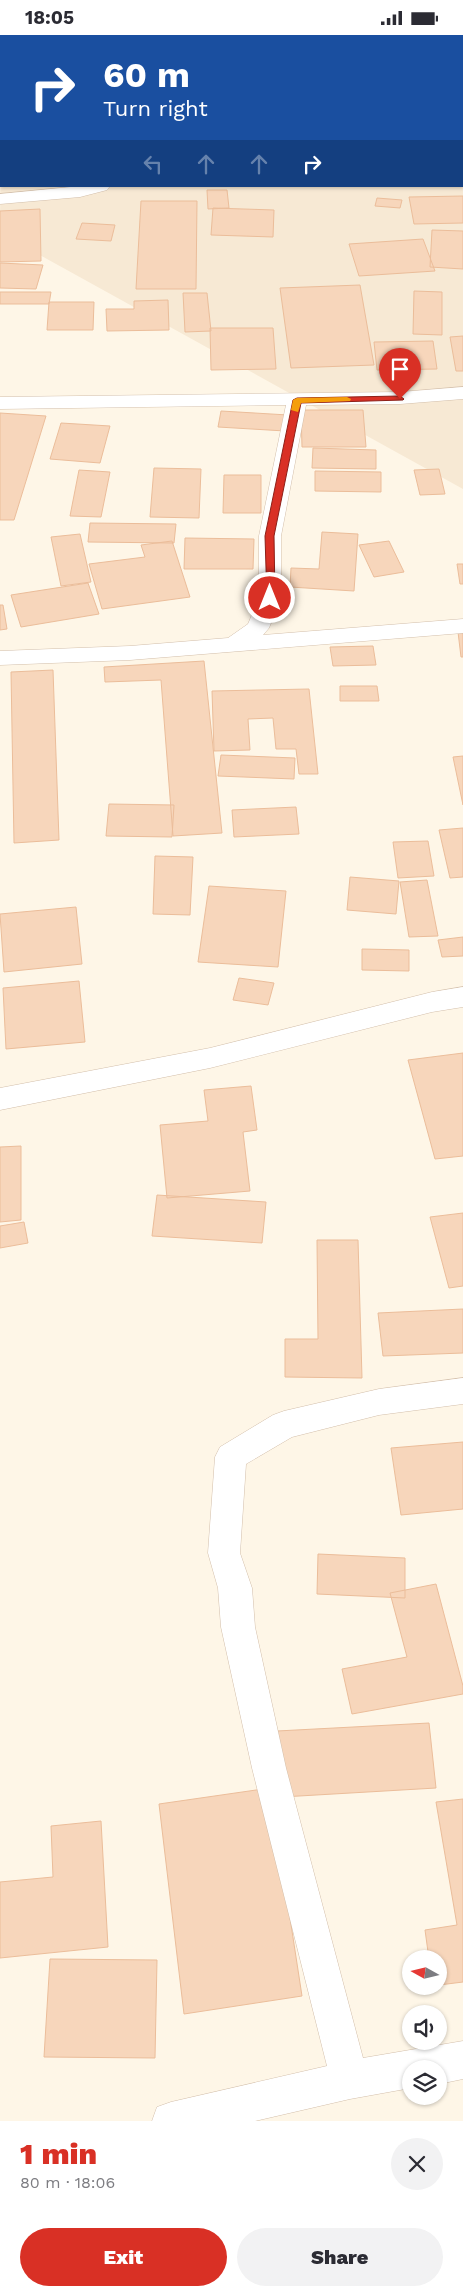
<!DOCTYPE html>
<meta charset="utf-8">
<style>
body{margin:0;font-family:"Work Sans",sans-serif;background:#f2f2f3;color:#2b2b33;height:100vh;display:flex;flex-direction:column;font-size:19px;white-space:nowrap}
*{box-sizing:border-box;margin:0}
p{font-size:16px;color:#7c7c81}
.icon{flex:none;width:28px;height:28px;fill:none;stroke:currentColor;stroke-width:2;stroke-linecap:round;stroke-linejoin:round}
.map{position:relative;height:2086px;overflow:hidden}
.side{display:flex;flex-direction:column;background:#fff;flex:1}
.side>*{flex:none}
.hud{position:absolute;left:0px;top:0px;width:464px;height:152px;box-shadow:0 1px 4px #0004;background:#1a4fa0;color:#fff;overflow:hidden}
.needle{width:32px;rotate:278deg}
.controls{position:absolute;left:402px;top:1915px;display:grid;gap:10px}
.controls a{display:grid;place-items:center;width:45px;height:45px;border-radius:50%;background:#fff;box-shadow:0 1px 4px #0004;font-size:25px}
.pin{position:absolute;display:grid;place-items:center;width:42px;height:42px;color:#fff;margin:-51px -21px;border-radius:50% 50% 50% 0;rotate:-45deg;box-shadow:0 0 5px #0007}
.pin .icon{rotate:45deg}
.me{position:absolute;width:55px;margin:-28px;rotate:0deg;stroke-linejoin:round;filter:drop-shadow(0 0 4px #0008)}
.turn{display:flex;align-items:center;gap:18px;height:105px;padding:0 20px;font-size:22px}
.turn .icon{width:65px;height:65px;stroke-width:2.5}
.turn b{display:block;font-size:35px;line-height:42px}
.lanes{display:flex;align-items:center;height:48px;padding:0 20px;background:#0003;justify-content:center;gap:25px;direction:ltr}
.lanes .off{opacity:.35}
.round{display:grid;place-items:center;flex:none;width:52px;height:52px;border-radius:26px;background:#f2f2f3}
.summary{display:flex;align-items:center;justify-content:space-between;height:85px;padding:0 20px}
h1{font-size:30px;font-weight:800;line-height:38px;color:#d93025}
.action{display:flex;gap:10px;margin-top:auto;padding:10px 20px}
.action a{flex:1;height:58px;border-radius:30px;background:#d93025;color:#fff;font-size:20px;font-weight:800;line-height:58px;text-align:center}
.action a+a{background:#f2f2f3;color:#2b2b33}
.status{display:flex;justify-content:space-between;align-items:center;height:35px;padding:0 25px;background:#fff;direction:ltr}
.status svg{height:14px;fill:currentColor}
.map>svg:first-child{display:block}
.residential{fill:#f7e9d4}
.building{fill:#f7d6bb;stroke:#ebbd9a}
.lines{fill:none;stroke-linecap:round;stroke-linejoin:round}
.minor-casing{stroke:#d3bfab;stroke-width:1}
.minor{fill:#fff;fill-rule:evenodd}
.route{fill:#d93025;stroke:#8d1f18}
.slow{fill:#f59e0b}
</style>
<div class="status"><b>18:05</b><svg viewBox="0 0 49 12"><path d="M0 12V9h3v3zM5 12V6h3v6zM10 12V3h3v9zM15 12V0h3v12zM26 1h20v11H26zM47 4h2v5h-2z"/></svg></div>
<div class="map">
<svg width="463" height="2086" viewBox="0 0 463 2086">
<rect width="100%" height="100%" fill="#fef6e7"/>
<path class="residential" d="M69,0h394v454l-463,-256 1,-152v105h461v-150h-394z"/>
<path class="building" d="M0,0h50v1h-49l-1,5z
M420,0h43v40l-1,-39z
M207,155h20l2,18 -21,1z
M463,161v27l-49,1 -5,-27z
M377,163l25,2 -2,8 -25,-2z
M141,166h56l-1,88h-60z
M213,173l61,2 -1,27 -62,-2z
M40,174l1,52 -41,1v-51z
M82,188l33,2 -4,16 -35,-2z
M432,195l31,1v38l-33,-2z
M423,204l12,32 -76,5 -10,-32z
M0,228l43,2 -7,24 -36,-1z
M360,250l14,80 -83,3 -11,-80z
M414,256l28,1v43l-29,-1z
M0,257h51l-2,12h-49z
M183,258h24l4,38 -26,1z
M168,265l1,30 -62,1 -1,-22h28v-8z
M49,267h45l-1,28h-46z
M210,293h63l3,41 -65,1z
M463,301v35h-7l-6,-34z
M433,306l4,28 -60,1 -3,-28z
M301,375h62l3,37h-64z
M221,376l67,4 -3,16 -67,-4z
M0,378l46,3 -32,104h-14z
M61,388l49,3 -10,37 -50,-4z
M313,413l63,2v19l-64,-1z
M154,433l47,1 -2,49 -49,-1z
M439,434l6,25 -25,1 -6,-25z
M79,435l31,2 -9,45 -31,-1z
M315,436l66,1v20l-66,-1z
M224,440h37v38h-38z
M90,488l86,1 -2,19 -86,-1z
M322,497l36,2 -4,57 -64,-4 1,-19 28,1z
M80,499l11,48 -30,4 -10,-49z
M185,503l69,1 -1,30h-69z
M172,506l18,56 -88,12 -13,-45 56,-7 -4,-12z
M389,506l15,31 -30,5 -15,-32z
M457,529h6v20h-3z
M88,548l11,31 -78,13 -10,-32z
M0,570h3l4,24 -7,1z
M458,597h5v25h-2z
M373,611l3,19 -43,1 -3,-19z
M204,626l18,172 -49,3 -12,-156 -56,2 -1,-15z
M53,635l6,170 -45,3 -3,-171z
M340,651h37l2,15h-39z
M309,654l9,85h-19l-3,-25h-20l-3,-31 -25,1 2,31 -36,1 -2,-60z
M221,720l74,3 -1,21 -76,-3z
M463,721v49l-10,-48z
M109,769l65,1 -2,32 -66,-1z
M296,772l3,27 -65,3 -2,-27z
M463,793v49l-13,1 -11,-48z
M428,806l6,35 -36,2 -5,-36z
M155,821l38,1 -3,58 -37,-1z
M350,842l49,4 -3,33 -49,-4z
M427,845l11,56 -29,1 -9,-55z
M209,851l77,5 -8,76 -80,-5z
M76,872l6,57 -78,8 -4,-58z
M463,902v19l-21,1 -4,-17z
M362,914l47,1v21l-47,-1z
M239,943l35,5 -6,22 -35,-5z
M79,946l6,61 -79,7 -3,-61z
M463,1018v103l-28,3 -27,-99z
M251,1051l6,44 -14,2 7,59 -83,7 -7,-73 48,-4 -4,-31z
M21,1111v74l-21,2v-75z
M157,1160l109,7 -4,41 -110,-7z
M463,1178v73l-14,2 -19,-71z
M24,1187l4,21 -28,5v-22z
M317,1205h41l4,138 -77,-1v-38h33z
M463,1274v44l-80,3 -5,-43z
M463,1407v67l-62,6 -10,-67z
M318,1519l87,4v40l-88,-4z
M436,1549l27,102v8l-111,20 -10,-45 65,-12 -17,-64z
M429,1688l7,65 -154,9 -5,-66z
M270,1753l32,208 -118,18 -25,-210z
M463,1764v183l-24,3v-26h-10l-4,-29 32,-5 -21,-123z
M101,1786l7,126 -108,11v-76l53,-5 -2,-51z
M50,1924l107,1 -2,98 -111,-1z"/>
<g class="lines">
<defs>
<path id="minor" d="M462,133h1v10h-1z
M81,151h29l-3,4 -27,7 -80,7v-10z
M463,352v12l-63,5 -94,1 -25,131v62l-12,30 -6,7 200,-16v14l-333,27 -130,5v-14l130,-5 98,-8 20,-14 11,-26v-62l27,-131 -286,4v-12l400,-5z
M463,952v20l-31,5 -222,56 -210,42v-22l210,-40 222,-56z
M463,1343v26l-84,11 -87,22 -46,27 -6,89 12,35 3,39 31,141 77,290 100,-17v38l-24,5v-15h-28v19l-61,11 -95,22h-103l5,-14 14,-5 156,-36 -75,-298 -31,-141 -3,-39 -10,-35 7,-96 5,-10 53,-32 11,-4 95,-22z"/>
</defs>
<use href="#minor" class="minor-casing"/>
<use href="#minor" class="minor"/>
</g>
<path class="route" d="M400,361l4,3 -1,1 -102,3 -27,133 1,62 -8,2 -2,-64 28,-136 4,-2z"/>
<path class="slow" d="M347,362l4,2 -1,2 -49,2 -3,9 -7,-2 2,-10 4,-2z"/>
</svg>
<div class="controls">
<a><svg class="needle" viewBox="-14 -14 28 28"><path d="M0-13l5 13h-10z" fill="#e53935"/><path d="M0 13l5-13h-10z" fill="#7c7c81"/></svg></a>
<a><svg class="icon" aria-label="sound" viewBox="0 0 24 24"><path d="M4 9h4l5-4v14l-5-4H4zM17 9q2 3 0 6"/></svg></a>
<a><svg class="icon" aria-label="layers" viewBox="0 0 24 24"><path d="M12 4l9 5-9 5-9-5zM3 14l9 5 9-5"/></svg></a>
</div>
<div class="pin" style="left:400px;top:364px;background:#d93025"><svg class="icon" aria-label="arrive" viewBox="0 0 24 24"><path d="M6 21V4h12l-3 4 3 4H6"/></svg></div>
<svg class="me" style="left:270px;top:563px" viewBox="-20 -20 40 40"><circle r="17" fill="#d93025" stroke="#fff" stroke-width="3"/><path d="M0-11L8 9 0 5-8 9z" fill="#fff"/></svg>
<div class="hud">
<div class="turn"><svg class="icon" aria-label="right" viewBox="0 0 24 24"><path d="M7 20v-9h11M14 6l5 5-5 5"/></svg><div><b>60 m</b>Turn right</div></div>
<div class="lanes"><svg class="icon off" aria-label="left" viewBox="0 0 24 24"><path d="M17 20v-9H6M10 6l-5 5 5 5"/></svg><svg class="icon off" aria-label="ahead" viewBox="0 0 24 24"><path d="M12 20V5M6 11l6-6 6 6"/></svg><svg class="icon off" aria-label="ahead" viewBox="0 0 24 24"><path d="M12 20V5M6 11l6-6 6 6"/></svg><svg class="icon" aria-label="right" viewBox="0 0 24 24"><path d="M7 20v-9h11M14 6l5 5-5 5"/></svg></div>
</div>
</div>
<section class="side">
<div class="summary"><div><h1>1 min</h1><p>80 m · 18:06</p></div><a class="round"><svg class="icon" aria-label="close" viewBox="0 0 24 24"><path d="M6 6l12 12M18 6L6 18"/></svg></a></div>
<div class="action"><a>Exit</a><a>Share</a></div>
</section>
